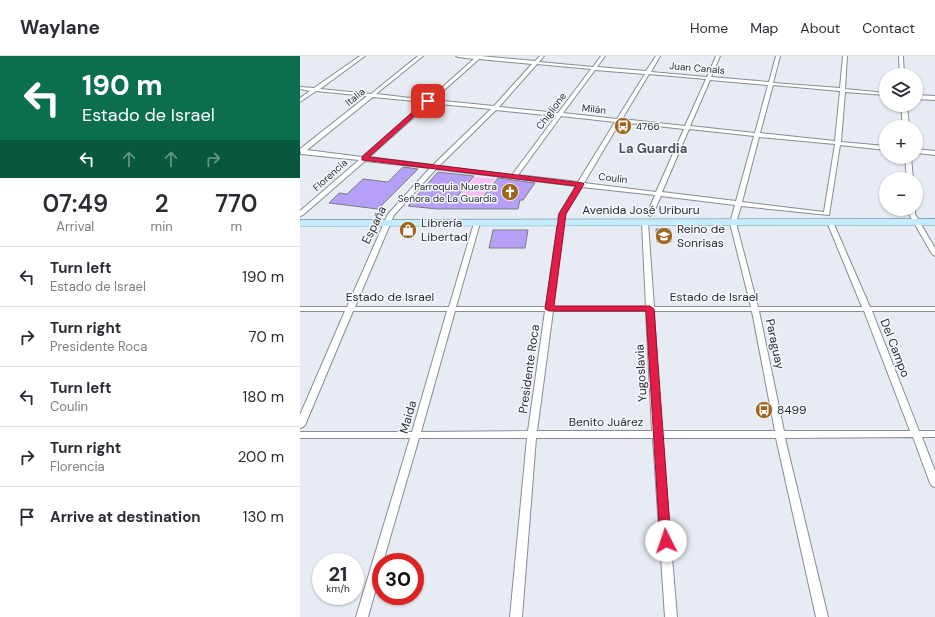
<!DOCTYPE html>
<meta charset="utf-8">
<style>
body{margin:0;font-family:"DM Sans",sans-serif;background:#f2f2f3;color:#2b2b33;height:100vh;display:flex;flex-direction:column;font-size:15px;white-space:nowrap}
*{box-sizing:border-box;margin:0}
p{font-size:13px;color:#7c7c81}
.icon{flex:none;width:22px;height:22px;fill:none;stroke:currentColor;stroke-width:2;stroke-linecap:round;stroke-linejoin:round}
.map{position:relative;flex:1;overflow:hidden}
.sheet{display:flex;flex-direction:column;background:#fff;width:300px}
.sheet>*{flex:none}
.top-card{background:#0b6e4f;color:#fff;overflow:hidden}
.fabs{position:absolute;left:579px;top:12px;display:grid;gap:8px}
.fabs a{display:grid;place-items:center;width:44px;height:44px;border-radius:50%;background:#fff;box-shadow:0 1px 3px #0004;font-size:20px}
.speed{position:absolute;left:12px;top:497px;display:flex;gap:8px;font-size:20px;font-weight:700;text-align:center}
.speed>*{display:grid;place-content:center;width:52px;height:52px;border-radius:50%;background:#fff;box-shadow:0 1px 3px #0004;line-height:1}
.speed small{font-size:10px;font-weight:400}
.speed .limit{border:6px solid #d22;background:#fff;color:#111}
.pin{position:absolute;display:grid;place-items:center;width:34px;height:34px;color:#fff;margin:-17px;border-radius:8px;box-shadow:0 2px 6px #0006}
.me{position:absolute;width:44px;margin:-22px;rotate:356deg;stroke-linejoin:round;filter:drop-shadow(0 0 3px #0008)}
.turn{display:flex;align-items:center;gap:14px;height:84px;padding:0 16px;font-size:18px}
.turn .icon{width:52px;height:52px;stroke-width:2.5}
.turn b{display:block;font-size:28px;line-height:34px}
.lanes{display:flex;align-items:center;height:38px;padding:0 16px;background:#0003;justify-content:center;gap:20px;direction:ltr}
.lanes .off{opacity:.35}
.eta{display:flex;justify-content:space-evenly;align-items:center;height:68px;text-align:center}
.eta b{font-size:24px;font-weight:600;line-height:28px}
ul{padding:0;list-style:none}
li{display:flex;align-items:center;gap:12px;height:60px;padding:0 16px;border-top:1px solid #e1e1e2}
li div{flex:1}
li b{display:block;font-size:15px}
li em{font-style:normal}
header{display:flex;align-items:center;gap:24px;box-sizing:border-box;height:56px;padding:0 20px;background:#fff;border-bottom:1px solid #e1e1e2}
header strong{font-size:19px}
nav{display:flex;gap:22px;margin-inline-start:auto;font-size:14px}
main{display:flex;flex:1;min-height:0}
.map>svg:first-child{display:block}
.green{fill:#f8bcf4}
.building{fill:#b59ff7;stroke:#7d7b83}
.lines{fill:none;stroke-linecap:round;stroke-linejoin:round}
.street-casing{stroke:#888c93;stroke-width:2}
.primary-casing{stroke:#76a1b4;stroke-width:1}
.street{fill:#fff;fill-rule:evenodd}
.primary{fill:#c5ecfd;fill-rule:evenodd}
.route{fill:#e11d48;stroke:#92132f}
.labels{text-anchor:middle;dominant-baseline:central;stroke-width:3;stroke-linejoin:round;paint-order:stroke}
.far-street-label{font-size:10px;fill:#2a2c2f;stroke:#f6f9fe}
.far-poi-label{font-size:10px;fill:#2a2c2f;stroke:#f6f9fe;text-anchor:start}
.street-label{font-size:12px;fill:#2a2c2f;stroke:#f6f9fe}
.poi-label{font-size:12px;fill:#2a2c2f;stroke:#f6f9fe;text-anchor:start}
.far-district-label{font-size:13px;font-weight:bold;fill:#4e5258;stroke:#f6f9fe}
</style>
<header>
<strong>Waylane</strong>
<nav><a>Home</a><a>Map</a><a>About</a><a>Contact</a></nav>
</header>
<main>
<section class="sheet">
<div class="top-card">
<div class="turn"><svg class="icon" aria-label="left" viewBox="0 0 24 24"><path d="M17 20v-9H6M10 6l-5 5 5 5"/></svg><div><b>190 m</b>Estado de Israel</div></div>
<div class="lanes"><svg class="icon" aria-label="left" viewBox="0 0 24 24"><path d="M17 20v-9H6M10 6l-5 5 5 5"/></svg><svg class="icon off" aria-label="ahead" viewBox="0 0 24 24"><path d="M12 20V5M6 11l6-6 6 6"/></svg><svg class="icon off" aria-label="ahead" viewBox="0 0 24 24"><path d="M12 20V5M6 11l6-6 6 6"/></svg><svg class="icon off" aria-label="right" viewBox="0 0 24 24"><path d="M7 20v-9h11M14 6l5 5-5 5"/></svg></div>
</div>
<div class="eta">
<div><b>07:49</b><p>Arrival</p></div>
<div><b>2</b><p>min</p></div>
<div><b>770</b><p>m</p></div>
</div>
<ul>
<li><svg class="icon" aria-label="left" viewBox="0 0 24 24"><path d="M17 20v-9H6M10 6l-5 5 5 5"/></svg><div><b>Turn left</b><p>Estado de Israel</p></div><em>190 m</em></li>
<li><svg class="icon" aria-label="right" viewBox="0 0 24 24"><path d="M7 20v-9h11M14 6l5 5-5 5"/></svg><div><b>Turn right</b><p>Presidente Roca</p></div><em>70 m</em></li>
<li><svg class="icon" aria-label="left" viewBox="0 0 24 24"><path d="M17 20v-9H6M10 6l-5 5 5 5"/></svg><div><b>Turn left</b><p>Coulin</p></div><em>180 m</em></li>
<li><svg class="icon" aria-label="right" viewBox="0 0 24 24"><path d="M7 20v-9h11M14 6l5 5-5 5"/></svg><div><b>Turn right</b><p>Florencia</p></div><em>200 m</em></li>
<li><svg class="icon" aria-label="arrive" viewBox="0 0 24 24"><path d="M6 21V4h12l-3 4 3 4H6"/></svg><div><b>Arrive at destination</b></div><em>130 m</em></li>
</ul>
</section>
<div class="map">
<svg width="635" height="561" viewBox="0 0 635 561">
<rect width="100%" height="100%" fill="#e7ecf4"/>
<path class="green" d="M175,121l20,2 -13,17h-22z"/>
<path class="building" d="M103,111l15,2 -40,40 -49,-6 10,-10 8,1 16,-15 25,3z
M138,116l36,4 -18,22h26l16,-20 37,5 -12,17h-3l-2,9h-81l-29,-3z
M356,173h14l1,13h-14z
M193,174h35l-3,18h-36z"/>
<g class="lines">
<defs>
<path id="street" d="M60,0h5l-45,33 51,5 47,-38h5l-47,38 52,6 46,-41 -16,-2 -2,-1h24l55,5 5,-5h4l-5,6 54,5 8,-11h4l-8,11 49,4 10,-15h4l-9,16 56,5 9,-21h4l-9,21 58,5 7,-26h4l-7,27 67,5 3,-32h4l-2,33 41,4v2l-41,-3 -4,50 45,4v4l-46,-5 -11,70 -88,-9 -5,17 22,84h104l-35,-85 3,-2 3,2 37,85h65v4h-63l47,120h16v6h-13l13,34v16l-3,-1 -2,-3 -17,-46 -128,1 43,179h-12l-40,-179h-114l15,179h-12l-12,-179h-117l-14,179h-12l17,-179h-108l-36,124h-2v9l-13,46h-12l54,-179h-110v-6h112l35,-121h-94l-48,114 -2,2 -3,1v-13l45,-104h-45v-4h47l41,-93 42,-46 -65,-7 -62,54 -3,1v-5l59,-51 -58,-6 -1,-5 67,-53 -51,-5 -16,11v-4l10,-7 -10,-2v-2l14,1zM179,3l53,5 -38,42 -61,-6zM237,8l54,5 -33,44 -59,-6zM295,14l50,4 -28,45 -54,-6zM349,18l57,5 -21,47 -63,-7zM410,24l58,5 -13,48 -65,-7zM473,29l67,6 -5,50 -75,-8zM73,41l52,5 -63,55 -55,-7zM130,47l61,6 -58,56 -64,-8zM196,54l60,6 -44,59 -73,-9zM261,60l54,6 -37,60 -60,-7zM320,66l64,7 -28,63 -72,-9zM389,73l65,7 -18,65 -74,-9zM459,81l76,7 -11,68 -82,-10zM136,113l140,17 -17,28 -13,93h-90l24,-84 -3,-2 -3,2 -25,84h-94l39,-92zM282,131l73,8 -8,19 3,2 3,-2 8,-18 74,9 -5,18 21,84h-97l-6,-84 -3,-2 -3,2 4,84h-93l12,-93zM155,255h90l-17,120 -107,1zM253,255h93l6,120h-115zM354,255h98l23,120h-114zM459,255h105l46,120h-126z
M599,0h4l1,19h-4z
M616,39l19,1v4l-19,-1z
M601,49h6l2,22h-6z
M616,93l19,2v4l-19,-2z
M605,101h6l2,22h-6z
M609,153h6v5l20,34v8l-3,-2 -23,-40z"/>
<path id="primary" d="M635,163v6l-635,1v-6z"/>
</defs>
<use href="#street" class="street-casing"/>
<use href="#primary" class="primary-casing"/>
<use href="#street" class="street"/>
<use href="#primary" class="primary"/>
</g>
<path class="route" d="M126,44l5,1 -62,56 214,26 1,1 -18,30 -12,92h96l4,3 17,232 -1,3 -4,2 -5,-2 -1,-3 -14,-230h-97l-4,-2 14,-95 17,-28 -214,-26v-3z"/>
<defs>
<symbol id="bus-disc" viewBox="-11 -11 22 22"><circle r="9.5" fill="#9b661e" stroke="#f6f9fe"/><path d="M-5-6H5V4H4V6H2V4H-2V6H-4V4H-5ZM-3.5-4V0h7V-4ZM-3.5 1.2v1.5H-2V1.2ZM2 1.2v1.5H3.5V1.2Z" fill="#fff"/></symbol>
<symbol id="church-disc" viewBox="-11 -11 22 22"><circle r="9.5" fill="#9b661e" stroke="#f6f9fe"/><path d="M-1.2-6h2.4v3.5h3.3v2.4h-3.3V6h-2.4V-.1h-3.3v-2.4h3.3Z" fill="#fff"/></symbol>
<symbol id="shop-disc" viewBox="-11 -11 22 22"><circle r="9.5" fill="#9b661e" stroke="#f6f9fe"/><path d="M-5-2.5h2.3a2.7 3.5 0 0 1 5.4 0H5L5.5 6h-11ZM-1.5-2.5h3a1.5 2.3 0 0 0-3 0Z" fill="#fff"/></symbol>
<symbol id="school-disc" viewBox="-11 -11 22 22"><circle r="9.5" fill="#9b661e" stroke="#f6f9fe"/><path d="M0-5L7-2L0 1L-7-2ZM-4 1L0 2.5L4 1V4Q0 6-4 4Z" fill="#fff"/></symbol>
</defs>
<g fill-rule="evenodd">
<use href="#bus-disc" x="313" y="60" width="20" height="20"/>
<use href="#church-disc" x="200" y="126" width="20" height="20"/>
<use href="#shop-disc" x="98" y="164" width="20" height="20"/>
<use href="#school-disc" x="354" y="170" width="20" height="20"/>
<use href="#bus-disc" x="454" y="344" width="20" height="20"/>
</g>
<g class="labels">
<g class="far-street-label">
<text transform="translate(397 12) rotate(5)">Juan Canals</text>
<text transform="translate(55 41) rotate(-39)">Italia</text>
<text transform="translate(294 53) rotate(6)">Milán</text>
<text transform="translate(251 55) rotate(-53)">Chiglione</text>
<text transform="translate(30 119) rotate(-42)">Florencia</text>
<text transform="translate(313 122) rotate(7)">Coulin</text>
</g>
<g class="far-poi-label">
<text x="336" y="70">4766</text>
<text x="197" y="130" text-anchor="end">Parroquia Nuestra<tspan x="197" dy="12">Señora de La Guardia</tspan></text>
</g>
<g class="street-label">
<text x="341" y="154">Avenida José Uriburu</text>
<text transform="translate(74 169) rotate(-64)">España</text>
<text x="90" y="241">Estado de Israel</text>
<text x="414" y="241">Estado de Israel</text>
<text transform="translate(475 288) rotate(78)">Paraguay</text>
<text transform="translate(595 292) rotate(69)">Del Campo</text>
<text transform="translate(229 313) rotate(-82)">Presidente Roca</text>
<text transform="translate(341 317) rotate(-93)">Yugoslavia</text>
<text transform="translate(108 361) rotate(-74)">Maida</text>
<text x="306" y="366">Benito Juárez</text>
</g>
<g class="poi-label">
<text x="121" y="167">Librería<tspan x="121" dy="14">Libertad</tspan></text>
<text x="377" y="173">Reino de<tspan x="377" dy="14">Sonrisas</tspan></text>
<text x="477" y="354">8499</text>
</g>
<g class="far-district-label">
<text x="353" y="92">La Guardia</text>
</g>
</g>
</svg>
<div class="fabs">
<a><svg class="icon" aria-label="layers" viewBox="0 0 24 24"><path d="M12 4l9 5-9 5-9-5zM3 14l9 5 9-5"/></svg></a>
<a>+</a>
<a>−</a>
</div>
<div class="speed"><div>21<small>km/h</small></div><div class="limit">30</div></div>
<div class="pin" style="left:128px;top:45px;background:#d93025"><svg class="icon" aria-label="arrive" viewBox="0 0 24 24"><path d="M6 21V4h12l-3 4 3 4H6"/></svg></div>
<svg class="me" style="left:366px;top:485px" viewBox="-20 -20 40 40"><circle r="19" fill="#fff"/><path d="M0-13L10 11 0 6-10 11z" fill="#e11d48"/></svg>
</div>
</main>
